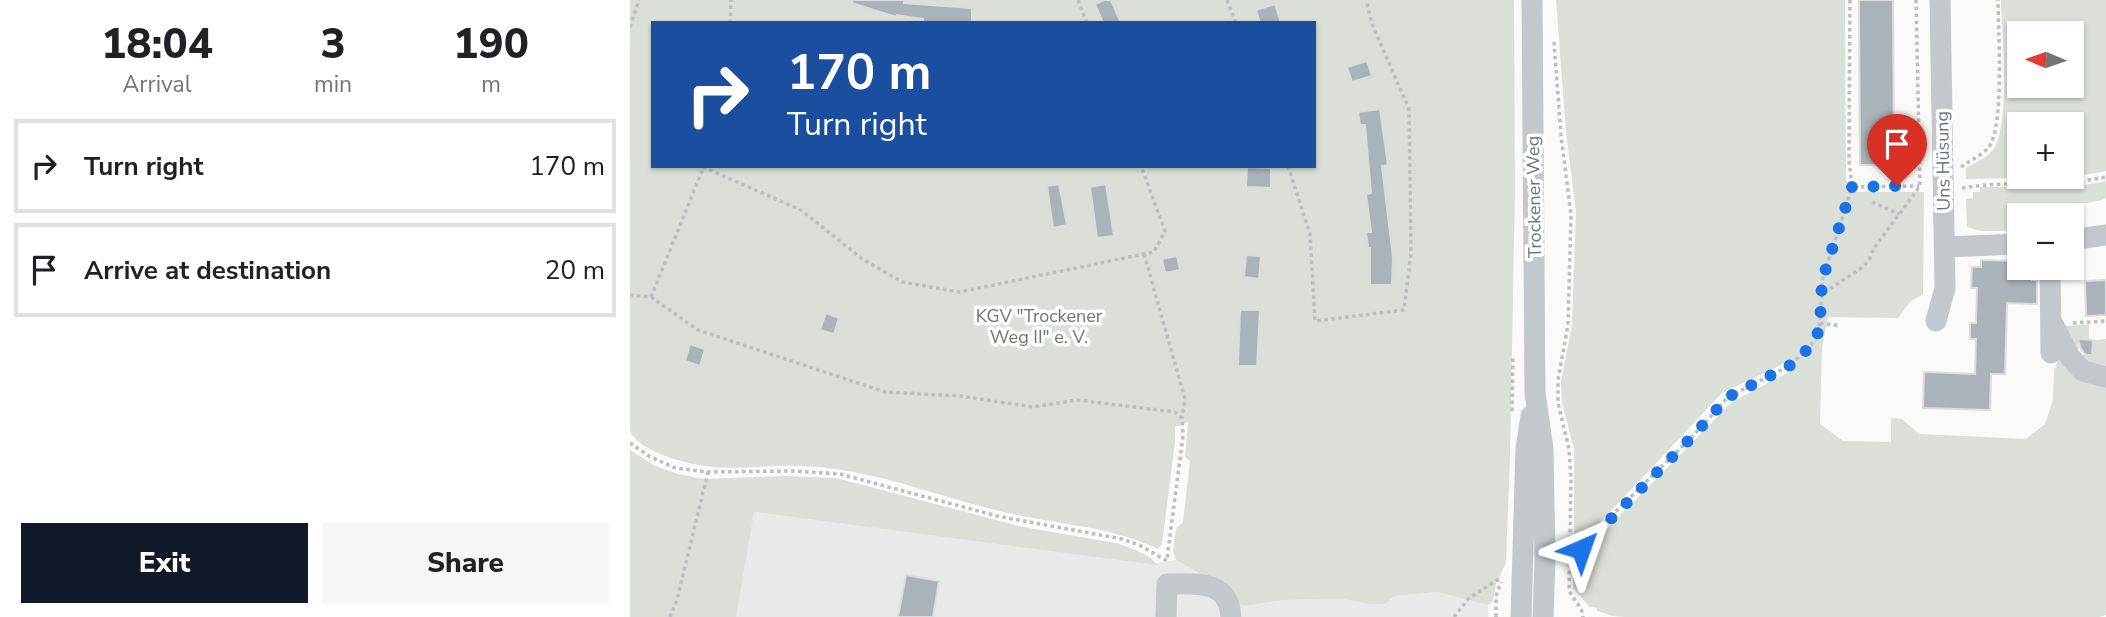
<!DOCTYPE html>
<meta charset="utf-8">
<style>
body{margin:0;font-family:"Nunito Sans",sans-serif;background:#f6f6f6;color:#202124;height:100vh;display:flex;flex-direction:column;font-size:26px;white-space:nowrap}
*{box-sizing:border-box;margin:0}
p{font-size:23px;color:#757577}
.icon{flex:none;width:38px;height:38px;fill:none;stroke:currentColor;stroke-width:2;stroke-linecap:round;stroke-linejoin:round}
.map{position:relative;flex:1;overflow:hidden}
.sheet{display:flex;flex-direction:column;background:#fff;width:630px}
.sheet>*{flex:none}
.hud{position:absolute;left:21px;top:21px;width:665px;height:147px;border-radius:0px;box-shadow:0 2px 5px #0004;background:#1a4fa0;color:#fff;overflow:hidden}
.needle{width:46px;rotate:272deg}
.fabs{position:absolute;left:1377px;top:21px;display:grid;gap:14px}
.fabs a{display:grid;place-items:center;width:77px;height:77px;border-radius:0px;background:#fff;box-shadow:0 2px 5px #0004;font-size:35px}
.pin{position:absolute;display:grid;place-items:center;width:60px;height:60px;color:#fff;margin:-72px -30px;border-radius:50% 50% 50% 0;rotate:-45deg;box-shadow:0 0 7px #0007}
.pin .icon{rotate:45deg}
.me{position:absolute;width:77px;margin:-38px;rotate:43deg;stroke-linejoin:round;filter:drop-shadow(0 0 5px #0008)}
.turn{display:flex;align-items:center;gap:24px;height:147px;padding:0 21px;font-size:32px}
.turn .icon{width:91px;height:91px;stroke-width:2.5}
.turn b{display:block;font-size:49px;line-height:60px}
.eta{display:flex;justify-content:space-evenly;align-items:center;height:119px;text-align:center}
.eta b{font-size:42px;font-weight:800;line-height:49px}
.action{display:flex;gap:14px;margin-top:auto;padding:14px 21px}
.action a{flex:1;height:80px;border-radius:0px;background:#111827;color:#fff;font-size:28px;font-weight:800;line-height:80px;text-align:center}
.action a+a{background:#f6f6f6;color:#202124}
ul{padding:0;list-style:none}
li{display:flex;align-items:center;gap:21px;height:94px;margin:0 14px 10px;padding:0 7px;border:4px solid #e0e0e0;border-radius:0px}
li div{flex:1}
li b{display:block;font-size:26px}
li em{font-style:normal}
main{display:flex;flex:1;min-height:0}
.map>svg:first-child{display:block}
.built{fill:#e8e9e9}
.green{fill:#dadfd7;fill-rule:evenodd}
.building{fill:#aab3b9;stroke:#dcdcda;stroke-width:2}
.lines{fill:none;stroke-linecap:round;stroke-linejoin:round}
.path{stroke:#bbbfc2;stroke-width:3.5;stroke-dasharray:3.5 3.5;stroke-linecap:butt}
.minor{stroke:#c3c8cc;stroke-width:21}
.route{stroke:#1a73e8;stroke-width:12;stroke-dasharray:0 21.6}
.labels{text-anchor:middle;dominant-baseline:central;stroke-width:7;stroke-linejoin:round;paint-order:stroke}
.street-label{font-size:18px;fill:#657683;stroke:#fff}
.park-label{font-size:18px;fill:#687a64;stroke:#fff}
</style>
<main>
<section class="sheet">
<div class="eta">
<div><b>18:04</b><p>Arrival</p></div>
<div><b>3</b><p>min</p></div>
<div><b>190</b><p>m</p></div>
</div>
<ul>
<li><svg class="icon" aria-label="right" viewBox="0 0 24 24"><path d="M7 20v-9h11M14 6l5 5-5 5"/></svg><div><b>Turn right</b></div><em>170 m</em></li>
<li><svg class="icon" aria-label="arrive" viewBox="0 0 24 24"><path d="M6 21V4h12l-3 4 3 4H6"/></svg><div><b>Arrive at destination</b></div><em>20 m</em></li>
</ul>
<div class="action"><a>Exit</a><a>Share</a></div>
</section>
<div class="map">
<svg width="1476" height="617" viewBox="0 0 1476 617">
<rect width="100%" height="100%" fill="#fafaf8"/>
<path class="built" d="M124,512l397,52 25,-4 76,45 31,-5 59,-1 28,5 24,-8 43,-4 51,13v12h-858z"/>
<path class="green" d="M0,0h884l1,189 -5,265 -4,109 -10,21 -3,17 -5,4 -51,-13 -43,4 -9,8h-15l-28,-5 -59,1 -31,5h-10l-6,-4 -5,-9 -55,-32 -3,-9 3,-22 7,-7 7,-61 -5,-4 3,-35 -13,5v15l-13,102 -4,5c-48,-23 -98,-24 -150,-36 -68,-15 -135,-45 -207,-47 -32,-2 -64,5 -96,0 -21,-3 -65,-14 -75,-35zM23,23h661v143h-661z
M926,0h289l1,192h78l-1,102 -13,8 -12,16 -70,-1 -6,31 -2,76 23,17 48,1v-24l11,1 17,15 107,5 19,-15 8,-24 1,-29 6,-16 46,25v235l-7,2h-474l-12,-1 -16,-5v-3l-7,-1 -17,-19 1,-32 8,-2 150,-152 61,-32 -8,-7 -63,30 -143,152 -5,1v-97l-12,-46 -1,-22 11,-56 4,-113 -10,-80z
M1371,0h105v171l-34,6v-53h-52v53h45l-99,2v-11c8,-5 21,-10 27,-18 18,-27 9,-116 8,-150zM1390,33h52v53h-52z
M1476,181v17l-4,2 -44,9 -50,5 1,17h-29l-13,-4 -1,-28 7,-1v-6h7v-5l100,-1z
M1459,324v15h-11v15l14,1 1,-15 13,-1v34l-22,-8 -19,-25 1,-14z
M0,450l25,16 23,8 24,5 84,-3 50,2 187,49 93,16 20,7 15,8 6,7 -403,-53 -18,105h-106z"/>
<path class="building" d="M222,0h53l-1,3 68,5v15h-49v-4l-26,-4 -1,2 -44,-14z
M474,0h7l10,23h-18l-8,-19z
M1229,0h34l1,165h-34z
M645,4l6,19h-21l-4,-13z
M737,61l5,15 -20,6 -5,-15z
M750,109l8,56 -6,1 11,92 -1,27h-22v-37h-2l-2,-16h5l-5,-38 5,-1 -6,-68h-5l-2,-13z
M617,167l24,1v20l-25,-1z
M429,184l8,41 -14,3 -6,-42z
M476,184l8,52 -17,2 -7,-51z
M616,255l15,1 -2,23 -15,-2z
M547,256l3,14 -15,3 -3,-14z
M1351,260l39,1v7h12v12h5v24l-30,-1 -2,71h-14l-1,36 -67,-2 1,-36 51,2 1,-35h-6v-16h6l1,-35h-6l1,-21h9z
M1476,280v35l-20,1 -1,-35z
M610,310h20l-3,56h-19z
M196,313l13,5 -5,16 -14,-4z
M1448,339l15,1 -1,15h-6l-5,-6z
M60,344l15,5 -5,17 -15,-5z
M276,575l33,6 -6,36h-35z"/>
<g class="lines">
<path class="path" d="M448,0l9,23
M597,0l9,23
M1220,0l-1,160 3,27 67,-1
M100,23l1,-23
M0,27l9,-27
M924,42l7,93 10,80 -3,110 -10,55v23l11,46 2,29 -2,112c4,10 14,17 14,27
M658,166l22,68 5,87 89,-11 7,-57 -2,-144 -37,-85 -6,-24
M73,167l98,43 61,49 40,23 57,10 195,-40 11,-21 -24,-65
M1331,167c8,-6 20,-11 27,-19 17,-18 10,-120 10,-148
M1332,188c48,-8 96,-1 144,-11
M1242,202l27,12
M514,254l41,145 -3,18
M1192,294v-13l30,-94
M0,295l21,2 47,33 187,62 75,4 73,11 44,-7 98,12 7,6 1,18 -16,123
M21,297l53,-131
M1190,323l20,3
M1443,323l33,-2
M882,411l1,-55
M0,443l19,13 26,12 33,4 85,-1 47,3 157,42 125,23 19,7 26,15
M940,553l11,-4 24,-27 87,-85 36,-40 61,-31 20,-18 8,-12 3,-13 2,-29 35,-23 12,-10 5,-13 46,-62 -4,-186
M40,617l7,-17 31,-128
M824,617l15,-19 33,-21
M866,617v-21l5,-14"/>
<path class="minor" d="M902,0l3,393 8,56 2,110 -2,58
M1442,240l34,-5
M1315,247l75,-3
M1420,268l1,85
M1306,321l9,-33 -5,-288
M1422,322l18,35 13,14 23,6
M536,617l1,-33c28,0 62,-5 64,33
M891,617l5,-168 5,-33"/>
</g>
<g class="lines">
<path class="route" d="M951,549l111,-112 36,-40 61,-31 20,-18 8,-12 3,-13 2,-42 30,-94 45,-1"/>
</g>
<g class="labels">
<g class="street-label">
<text transform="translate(1313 161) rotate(-91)">Uns Hüsung</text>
<text transform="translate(904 197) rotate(-91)">Trockener Weg</text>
</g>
<g class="park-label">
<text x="409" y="316">KGV "Trockener<tspan x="409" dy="21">Weg II" e. V.</tspan></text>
</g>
</g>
</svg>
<div class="fabs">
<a><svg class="needle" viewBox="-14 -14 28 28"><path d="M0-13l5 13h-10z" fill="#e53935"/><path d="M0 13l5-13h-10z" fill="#757577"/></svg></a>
<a>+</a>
<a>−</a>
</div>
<div class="pin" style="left:1267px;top:186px;background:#d93025"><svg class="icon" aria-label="arrive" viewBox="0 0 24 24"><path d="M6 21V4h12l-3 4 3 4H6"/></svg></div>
<svg class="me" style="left:951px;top:549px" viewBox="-20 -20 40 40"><path d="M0-17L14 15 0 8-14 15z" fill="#1a73e8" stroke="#fff" stroke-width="4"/></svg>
<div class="hud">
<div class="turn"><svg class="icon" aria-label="right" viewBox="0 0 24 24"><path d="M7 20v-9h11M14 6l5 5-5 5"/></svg><div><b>170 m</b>Turn right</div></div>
</div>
</div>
</main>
